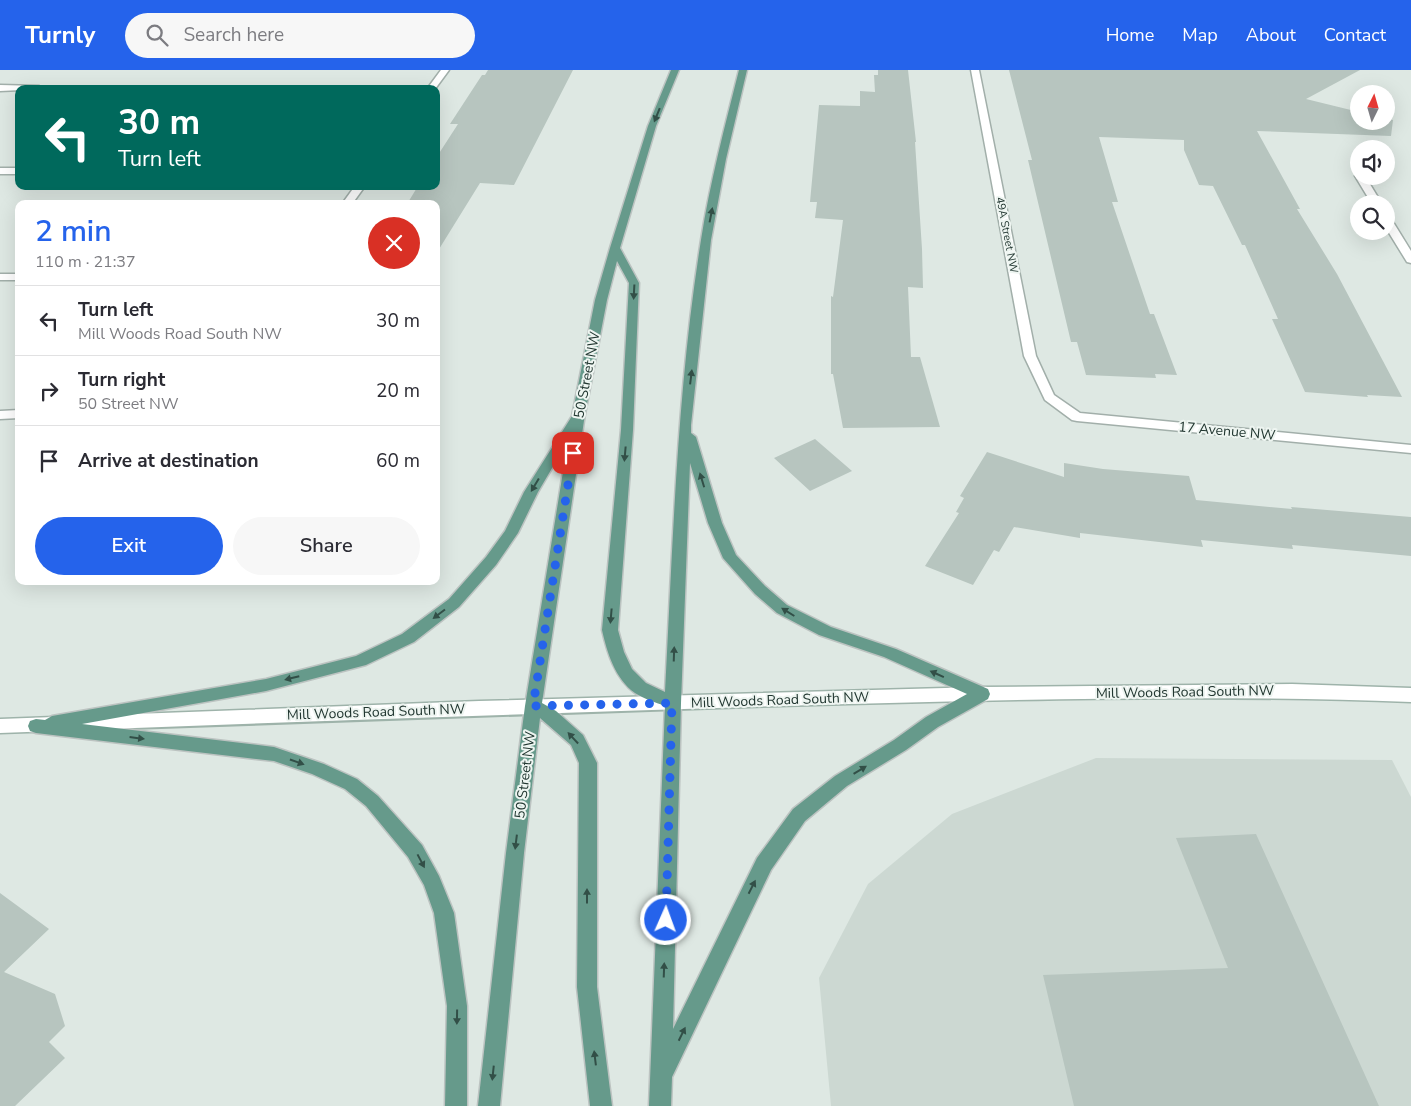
<!DOCTYPE html>
<meta charset="utf-8">
<style>
body{margin:0;font-family:"Nunito Sans",sans-serif;background:#f7f7f7;color:#2b2b33;height:100vh;display:flex;flex-direction:column;font-size:19px;white-space:nowrap}
*{box-sizing:border-box;margin:0}
p{font-size:16px;color:#7c7c81}
.icon{flex:none;width:28px;height:28px;fill:none;stroke:currentColor;stroke-width:2;stroke-linecap:round;stroke-linejoin:round}
.map{position:relative;flex:1;overflow:hidden}
.drawer{position:absolute;left:15px;top:130px;width:425px;height:385px;display:flex;flex-direction:column;background:#fff;border-radius:10px;box-shadow:0 5px 20px #0002}
.drawer>*{flex:none}
.top-card{position:absolute;left:15px;top:15px;width:425px;height:105px;border-radius:10px;box-shadow:0 5px 20px #0002;background:#00695c;color:#fff;overflow:hidden}
.needle{width:32px;rotate:5deg}
.controls{position:absolute;left:1350px;top:15px;display:grid;gap:10px}
.controls a{display:grid;place-items:center;width:45px;height:45px;border-radius:50%;background:#fff;box-shadow:0 5px 20px #0002;font-size:25px}
.pin{position:absolute;display:grid;place-items:center;width:42px;height:42px;color:#fff;margin:-21px;border-radius:10px;box-shadow:0 2px 8px #0006}
.me{position:absolute;width:55px;margin:-28px;rotate:2deg;stroke-linejoin:round;filter:drop-shadow(0 0 4px #0008)}
.turn{display:flex;align-items:center;gap:18px;height:105px;padding:0 20px;font-size:22px}
.turn .icon{width:65px;height:65px;stroke-width:2.5}
.turn b{display:block;font-size:35px;line-height:42px}
.round{display:grid;place-items:center;flex:none;width:52px;height:52px;border-radius:26px;background:#f7f7f7}
.head{display:flex;align-items:center;justify-content:space-between;height:85px;padding:0 20px}
h1{font-size:30px;font-weight:600;line-height:38px;color:#2563eb}
.button{display:flex;gap:10px;margin-top:auto;padding:10px 20px}
.button a{flex:1;height:58px;border-radius:30px;background:#2563eb;color:#fff;font-size:20px;font-weight:600;line-height:58px;text-align:center}
.button a+a{background:#f7f7f7;color:#2b2b33}
ul{padding:0;list-style:none}
li{display:flex;align-items:center;gap:15px;height:70px;padding:0 20px;border-top:1px solid #e1e1e2}
li div{flex:1}
li b{display:block;font-size:19px}
li em{font-style:normal}
header{display:flex;align-items:center;gap:30px;box-sizing:border-box;height:70px;padding:0 25px;background:#2563eb;color:#fff}
header strong{font-size:24px}
nav{display:flex;gap:28px;margin-inline-start:auto;font-size:18px}
.search{width:350px;height:45px;background:#f7f7f7;display:flex;align-items:center;gap:12px;box-sizing:border-box;padding:0 18px;border-radius:28px;color:#7c7c81;font-size:19px}
.map>svg:first-child{display:block}
.built{fill:#ccd8d2}
.building{fill:#b7c5bf}
.lines{fill:none;stroke-linecap:round;stroke-linejoin:round}
.lane-casing{stroke:#a2afaa;stroke-width:3}
.street-casing{stroke:#a2afaa;stroke-width:3}
.secondary-casing{stroke:#9eb3aa;stroke-width:3}
.primary-casing{stroke:#bcc3c1;stroke-width:3}
.lane{fill:#fff;fill-rule:evenodd}
.street{fill:#fff;fill-rule:evenodd}
.secondary{fill:#fff;fill-rule:evenodd}
.primary{fill:#669a8b;fill-rule:evenodd}
.oneway{fill:#324f47}
.route{stroke:#2563eb;stroke-width:9;stroke-dasharray:0 16.2}
.labels{text-anchor:middle;dominant-baseline:central;stroke-width:4;stroke-linejoin:round;paint-order:stroke}
.far-street-label{font-size:11px;fill:#213630;stroke:#eef5f1}
.street-label{font-size:14px;fill:#213630;stroke:#eef5f1}
</style>
<header>
<strong>Turnly</strong>
<div class="search"><svg class="icon" aria-label="search" viewBox="0 0 24 24"><circle cx="10" cy="10" r="6"/><path d="M15 15l6 6"/></svg>Search here</div>
<nav><a>Home</a><a>Map</a><a>About</a><a>Contact</a></nav>
</header>
<div class="map">
<svg width="1411" height="1036" viewBox="0 0 1411 1036">
<rect width="100%" height="100%" fill="#dee8e3"/>
<path class="built" d="M1096,688l296,2 19,37v309h-580l-12,-128 49,-94 84,-70z"/>
<path class="building" d="M488,0h85l-59,115 -34,-2 -44,71v-50h-29l11,-18h18v-28l22,-34h-8l32,-49h3z
M878,0h30l8,72h-1l7,107 1,39 -15,-1 3,70h9l20,70 -97,1 -10,-54h-2v-78l2,1 10,-77 -28,-2 2,-16h-7l9,-97 41,1v-15l15,1 -1,-17h4z
M1009,0h351l-54,29 53,13v9h27v-3l7,2 -2,16 -134,-5 43,78h-3l40,65 65,123 -35,-2 1,2 -63,-5 -33,-73h6l-33,-74h-3l-29,-59 -14,-1 -15,-35v-10l-85,-3 19,65h-6l38,112h4l23,61 -22,-1 1,4 -70,-3 -9,-33h-6l-43,-182h4z
M815,369l37,32 -42,20 -36,-33z
M987,382l77,25v-14l39,6 86,7 7,24 96,9 -1,-2 120,10v39l-119,-11 1,4 -92,-9 2,7 -123,-14v5l-66,-11 -15,25 -5,-2 -21,35 -48,-19 34,-53 -3,-1 8,-14 -4,-2z
M1256,764l123,272h-305l-31,-131 185,-7 -52,-130z
M0,823l49,36 -45,43 51,22 10,32 -16,16 16,16 -50,48h-15z"/>
<g class="lines">
<defs>
<path id="lane" d="M0,15l39,1 4,3 -43,2z
M0,204h19v6h-19z"/>
<path id="street" d="M441,0h8l-14,19h-8z
M971,0h8l57,286 18,39 26,18 331,32v8l-334,-32 -5,-1 -27,-20 -21,-44z
M0,98h19v6h-19z
M1359,103v3h6l17,28h-10l-17,-28z
M355,116h10l-13,18h-10z
M1386,146l4,1 21,34v12l-4,-1 -21,-34z
M19,340v8l-19,1v-8z"/>
<path id="secondary" d="M1292,614l119,4v14c-210,-8 -421,-2 -631,4 -260,8 -520,17 -780,27v-14l479,-18 503,-14z"/>
<path id="primary" d="M671,0h8l-23,56 -36,122 19,35 -6,147 -15,200 6,22 8,17 14,14 19,9c8,-151 12,-302 36,-452 9,-58 24,-114 38,-170h8l-21,89 -15,81 -20,185v8l5,4 26,86 14,32 29,31 22,19 44,22 65,22 92,40 2,5 -2,5 -50,28 -32,23 -59,36 -42,35 -34,49 -99,207 -1,29h-22l16,-400c-10,-4 -21,-7 -30,-13 -20,-14 -28,-41 -33,-63l19,-200 8,-147 -12,-22 -10,39 -22,114 -43,289 14,8 27,24 14,28v224l15,119h-22l-13,-119 2,-224 -8,-18 -31,-27 -16,135 -24,253h-22l28,-253 19,-147 43,-265 -30,51 -20,41 -22,32 -37,42 -45,35 -48,23 -100,26 -184,33 192,23 50,17 33,15 21,17 44,49 17,31 15,37 13,93v100h-22l2,-100 -13,-93 -10,-28 -16,-28 -42,-51 -21,-17 -33,-15 -38,-13 -238,-28 -6,-2 -2,-5 2,-5 6,-2 9,1 7,-4 214,-37 90,-23 46,-22 47,-35 37,-42 19,-26 19,-39 48,-76 23,-116 15,-52 38,-122zM690,393l18,60 15,35 32,36 22,19 42,22 65,22 83,37 -41,23 -32,23 -59,36 -42,33 -36,49 -84,171 8,-326z"/>
</defs>
<use href="#lane" class="lane-casing"/>
<use href="#street" class="street-casing"/>
<use href="#secondary" class="secondary-casing"/>
<use href="#primary" class="primary-casing"/>
<use href="#lane" class="lane"/>
<use href="#street" class="street"/>
<use href="#secondary" class="secondary"/>
<use href="#primary" class="primary"/>
</g>
<defs><path id="oneway-solid" d="M-6-.8H1V-3.2L6.5 0L1 3.2V.8H-6Z" transform="scale(1.25)"/></defs>
<g class="oneway">
<use href="#oneway-solid" transform="translate(657 45) rotate(112)"/>
<use href="#oneway-solid" transform="translate(711 145) rotate(-79)"/>
<use href="#oneway-solid" transform="translate(634 222) rotate(93)"/>
<use href="#oneway-solid" transform="translate(691 307) rotate(-83)"/>
<use href="#oneway-solid" transform="translate(625 384) rotate(95)"/>
<use href="#oneway-solid" transform="translate(702 410) rotate(-107)"/>
<use href="#oneway-solid" transform="translate(535 415) rotate(121)"/>
<use href="#oneway-solid" transform="translate(788 542) rotate(-148)"/>
<use href="#oneway-solid" transform="translate(439 544) rotate(143)"/>
<use href="#oneway-solid" transform="translate(611 546) rotate(95)"/>
<use href="#oneway-solid" transform="translate(674 584) rotate(-88)"/>
<use href="#oneway-solid" transform="translate(937 604) rotate(-156)"/>
<use href="#oneway-solid" transform="translate(292 608) rotate(166)"/>
<use href="#oneway-solid" transform="translate(137 668) rotate(7)"/>
<use href="#oneway-solid" transform="translate(573 668) rotate(-133)"/>
<use href="#oneway-solid" transform="translate(297 692) rotate(19)"/>
<use href="#oneway-solid" transform="translate(860 700) rotate(-31)"/>
<use href="#oneway-solid" transform="translate(516 772) rotate(97)"/>
<use href="#oneway-solid" transform="translate(421 791) rotate(62)"/>
<use href="#oneway-solid" transform="translate(752 817) rotate(-63)"/>
<use href="#oneway-solid" transform="translate(587 826) rotate(-90)"/>
<use href="#oneway-solid" transform="translate(664 900) rotate(-88)"/>
<use href="#oneway-solid" transform="translate(457 947) rotate(91)"/>
<use href="#oneway-solid" transform="translate(682 964) rotate(-64)"/>
<use href="#oneway-solid" transform="translate(595 988) rotate(-97)"/>
<use href="#oneway-solid" transform="translate(493 1003) rotate(96)"/>
</g>
<g class="lines">
<path class="route" d="M573,383l-40,253 139,-3 -6,217"/>
</g>
<g class="labels">
<g class="far-street-label">
<text transform="translate(1007 165) rotate(79)">49A Street NW</text>
</g>
<g class="street-label">
<text transform="translate(587 305) rotate(-79)">50 Street NW</text>
<text transform="translate(1227 361) rotate(5)">17 Avenue NW</text>
<text transform="translate(1185 622) rotate(-1)">Mill Woods Road South NW</text>
<text transform="translate(780 630) rotate(-2)">Mill Woods Road South NW</text>
<text transform="translate(376 642) rotate(-2)">Mill Woods Road South NW</text>
<text transform="translate(525 705) rotate(-83)">50 Street NW</text>
</g>
</g>
</svg>
<div class="controls">
<a><svg class="needle" viewBox="-14 -14 28 28"><path d="M0-13l5 13h-10z" fill="#e53935"/><path d="M0 13l5-13h-10z" fill="#7c7c81"/></svg></a>
<a><svg class="icon" aria-label="sound" viewBox="0 0 24 24"><path d="M4 9h4l5-4v14l-5-4H4zM17 9q2 3 0 6"/></svg></a>
<a><svg class="icon" aria-label="search" viewBox="0 0 24 24"><circle cx="10" cy="10" r="6"/><path d="M15 15l6 6"/></svg></a>
</div>
<div class="pin" style="left:573px;top:383px;background:#d93025"><svg class="icon" aria-label="arrive" viewBox="0 0 24 24"><path d="M6 21V4h12l-3 4 3 4H6"/></svg></div>
<svg class="me" style="left:666px;top:850px" viewBox="-20 -20 40 40"><circle r="17" fill="#2563eb" stroke="#fff" stroke-width="3"/><path d="M0-11L8 9 0 5-8 9z" fill="#fff"/></svg>
<div class="top-card">
<div class="turn"><svg class="icon" aria-label="left" viewBox="0 0 24 24"><path d="M17 20v-9H6M10 6l-5 5 5 5"/></svg><div><b>30 m</b>Turn left</div></div>
</div>
<section class="drawer">
<div class="head"><div><h1>2 min</h1><p>110 m · 21:37</p></div><a class="round" style="background:#d93025;color:#fff"><svg class="icon" aria-label="close" viewBox="0 0 24 24"><path d="M6 6l12 12M18 6L6 18"/></svg></a></div>
<ul>
<li><svg class="icon" aria-label="left" viewBox="0 0 24 24"><path d="M17 20v-9H6M10 6l-5 5 5 5"/></svg><div><b>Turn left</b><p>Mill Woods Road South NW</p></div><em>30 m</em></li>
<li><svg class="icon" aria-label="right" viewBox="0 0 24 24"><path d="M7 20v-9h11M14 6l5 5-5 5"/></svg><div><b>Turn right</b><p>50 Street NW</p></div><em>20 m</em></li>
<li><svg class="icon" aria-label="arrive" viewBox="0 0 24 24"><path d="M6 21V4h12l-3 4 3 4H6"/></svg><div><b>Arrive at destination</b></div><em>60 m</em></li>
</ul>
<div class="button"><a>Exit</a><a>Share</a></div>
</section>
</div>
